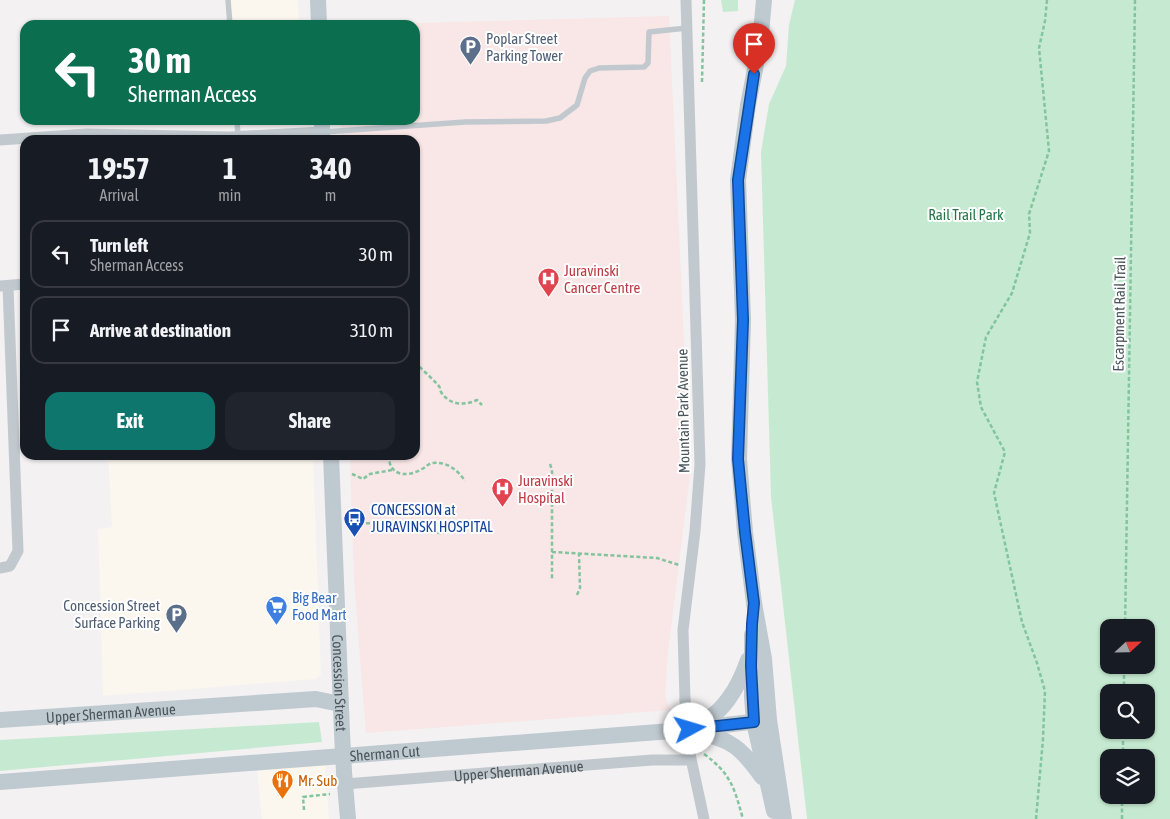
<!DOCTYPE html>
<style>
body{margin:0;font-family:"Asap Condensed",sans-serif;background:#20242c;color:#f1f3f6;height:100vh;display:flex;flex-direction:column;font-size:19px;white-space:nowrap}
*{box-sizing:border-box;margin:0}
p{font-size:16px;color:#9ea1a6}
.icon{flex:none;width:28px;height:28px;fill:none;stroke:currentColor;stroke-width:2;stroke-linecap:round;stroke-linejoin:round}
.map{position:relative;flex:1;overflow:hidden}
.details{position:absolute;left:20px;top:135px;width:400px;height:325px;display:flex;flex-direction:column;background:#171b24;border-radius:15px;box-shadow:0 1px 4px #0004}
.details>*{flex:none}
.top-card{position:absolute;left:20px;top:20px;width:400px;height:105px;border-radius:15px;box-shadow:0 1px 4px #0004;background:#0b6e4f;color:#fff;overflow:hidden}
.needle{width:32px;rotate:68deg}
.tools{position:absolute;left:1100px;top:619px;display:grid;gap:10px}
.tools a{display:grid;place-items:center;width:55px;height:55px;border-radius:10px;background:#171b24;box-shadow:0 1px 4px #0004;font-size:25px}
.pin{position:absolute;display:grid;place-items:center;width:42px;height:42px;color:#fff;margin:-51px -21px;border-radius:50% 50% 50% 0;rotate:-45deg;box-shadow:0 0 5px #0007}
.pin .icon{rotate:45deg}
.me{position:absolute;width:55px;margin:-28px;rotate:84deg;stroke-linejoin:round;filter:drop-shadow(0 0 4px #0008)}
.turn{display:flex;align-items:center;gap:18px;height:105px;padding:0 25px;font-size:22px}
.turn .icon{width:65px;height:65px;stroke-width:2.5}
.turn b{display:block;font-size:35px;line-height:42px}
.eta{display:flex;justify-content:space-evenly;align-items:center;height:85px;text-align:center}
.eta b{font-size:30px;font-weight:700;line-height:35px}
.button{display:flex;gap:10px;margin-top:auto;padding:10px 25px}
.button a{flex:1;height:58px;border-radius:15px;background:#0f766e;color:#fff;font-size:20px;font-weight:700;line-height:58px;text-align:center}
.button a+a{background:#20242c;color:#f1f3f6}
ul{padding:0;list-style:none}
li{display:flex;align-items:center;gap:15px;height:68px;margin:0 10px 8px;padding:0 15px;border:2px solid #363941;border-radius:15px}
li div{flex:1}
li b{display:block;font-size:19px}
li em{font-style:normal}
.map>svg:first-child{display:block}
.commercial{fill:#fbf6ee}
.medical{fill:#f9e6e6}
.green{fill:#c6ead1;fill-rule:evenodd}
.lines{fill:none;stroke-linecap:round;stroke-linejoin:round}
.path{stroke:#82c49e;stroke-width:2.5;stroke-dasharray:4 2.5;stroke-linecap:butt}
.service{stroke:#c1c9ce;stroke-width:5.5}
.minor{stroke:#c1c9ce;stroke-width:11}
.secondary{stroke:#bfc9d0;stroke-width:16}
.minor-bridge{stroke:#c1c9ce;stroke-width:11}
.secondary-bridge{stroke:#bfc9d0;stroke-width:16}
.route-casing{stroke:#114b97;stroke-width:12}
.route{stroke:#1a73e8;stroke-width:9}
.labels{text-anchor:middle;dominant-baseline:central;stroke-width:4;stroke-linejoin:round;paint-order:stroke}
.service-label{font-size:15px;fill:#4e5e75;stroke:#fff;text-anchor:start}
.park-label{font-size:15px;fill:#247646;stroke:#fff}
.health-label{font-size:15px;fill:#be3a42;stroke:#fff;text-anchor:start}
.street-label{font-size:15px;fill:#4b565c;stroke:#fff}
.transit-label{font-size:15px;fill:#164399;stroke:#fff;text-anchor:start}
.shop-label{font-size:15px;fill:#366cbe;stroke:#fff;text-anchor:start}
.food-label{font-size:15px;fill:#c56008;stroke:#fff;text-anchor:start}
</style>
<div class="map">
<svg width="1170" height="819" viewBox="0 0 1170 819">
<rect width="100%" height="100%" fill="#f3f1f2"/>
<path class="commercial" d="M225,0h73l1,25h-72z
M233,120h66l-2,3 -64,3z
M108,455h205l8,220 -5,4 -213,17 -5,-167 14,-2z
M325,763l4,56h-67l-5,-50z"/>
<path class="medical" d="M669,16l21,458 -22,178 -3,44 5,14 -304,23 -12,-153 -4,-125h65v-315h-74l-1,-20h75v-95h-67z"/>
<path class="green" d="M721,0h17v11l-15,1z
M795,0h375v819h-363l-36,-322 -10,-345 8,-48 17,-38 3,-41zM1109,628h37v37h-37zM1109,692h37v38h-37zM1109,758h37v37h-37z
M319,722l3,20 -322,29v-31z"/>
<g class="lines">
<path class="path" d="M702,82l2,-82
M415,362c7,8 16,15 23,23 3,3 1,3 3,7 8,13 23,14 36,8l5,5
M389,455c-1,21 18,23 33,14 4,-2 6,-5 10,-6 14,-2 26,7 33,18
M550,464l2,6v110
M352,474l11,5 7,-5 22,-4
M353,524l20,-1 67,10 4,-1
M552,552l105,6 22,7
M577,595l3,-7 -1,-35
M1125,628l10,-628
M1124,692v-27
M704,754c27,20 30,33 39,65
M1123,758v-28
M304,810l-1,-13 27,-3
M1036,819l7,-80 2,-48 -8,-28 -15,-41 -28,-129 11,-41 -24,-45 -4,-25 9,-45 26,-44 18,-60 -1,-19 20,-63 -10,-103 6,-27 2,-21
M1122,819v-24"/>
<path class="service" d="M228,0l2,25
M237,120l1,17
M324,132l141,-10 81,-1 14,-3 17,-13 8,-27 5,-7 9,-3 45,-1 4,-4 1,-31 38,-4"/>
<g class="minor">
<path d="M0,140l87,-6 142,3 93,-5"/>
<path d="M0,286l25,-2"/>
<path d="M0,568l10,-2 8,-15 -10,-265"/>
<path d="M685,700l-2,-70 12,-99 5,-67 -14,-464"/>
<path d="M690,754l14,65"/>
<path id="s1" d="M345,784l307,-24h38"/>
</g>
<g class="secondary">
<path d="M318,0l1,25"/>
<path d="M764,0l-4,44 -12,61 -10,75 5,140 -4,139 6,73 9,71 10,56 5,61 15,99"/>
<path d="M322,120v20"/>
<path id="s2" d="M331,455l11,278"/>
<path d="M752,635v62l2,25 20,89"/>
<path id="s3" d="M0,720l316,-21 24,5"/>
<path d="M693,725c29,-7 46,-39 55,-65"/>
<path d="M696,733c34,4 47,17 66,44"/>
<path d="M344,772l4,47"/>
<path id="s4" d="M0,782l672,-51 97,-11"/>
</g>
<path class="minor-bridge" d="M685,700l5,54"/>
<path class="secondary-bridge" d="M342,733l2,39"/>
</g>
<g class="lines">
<defs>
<path id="route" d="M690,729l64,-7 -3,-56 1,-42 2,-21 -9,-71 -7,-73 5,-139 -5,-140 16,-106"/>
</defs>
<use href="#route" class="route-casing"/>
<use href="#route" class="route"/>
</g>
<defs>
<symbol id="parking-pin" viewBox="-11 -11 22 30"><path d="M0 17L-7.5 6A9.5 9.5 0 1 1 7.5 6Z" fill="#5c6f8a" stroke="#fff"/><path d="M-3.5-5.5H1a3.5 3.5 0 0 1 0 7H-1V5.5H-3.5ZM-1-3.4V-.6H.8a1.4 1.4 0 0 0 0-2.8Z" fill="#fff"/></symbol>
<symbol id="hospital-pin" viewBox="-11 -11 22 30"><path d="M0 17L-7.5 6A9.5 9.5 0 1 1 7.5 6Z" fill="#e0444e" stroke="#fff"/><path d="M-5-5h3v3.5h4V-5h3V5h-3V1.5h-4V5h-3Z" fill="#fff"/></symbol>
<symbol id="bus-pin" viewBox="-11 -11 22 30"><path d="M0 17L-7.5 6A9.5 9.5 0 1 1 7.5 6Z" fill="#1a4fb4" stroke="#fff"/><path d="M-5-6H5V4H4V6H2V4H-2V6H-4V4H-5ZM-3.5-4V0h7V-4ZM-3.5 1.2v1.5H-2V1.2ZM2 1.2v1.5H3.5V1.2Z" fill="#fff"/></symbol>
<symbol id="supermarket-pin" viewBox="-11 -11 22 30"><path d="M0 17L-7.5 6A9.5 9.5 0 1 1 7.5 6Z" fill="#3f7fe0" stroke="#fff"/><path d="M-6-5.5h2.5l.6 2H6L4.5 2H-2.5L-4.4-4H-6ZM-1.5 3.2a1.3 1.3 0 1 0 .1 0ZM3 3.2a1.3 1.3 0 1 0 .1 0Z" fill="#fff"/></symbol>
<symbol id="restaurant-pin" viewBox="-11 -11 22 30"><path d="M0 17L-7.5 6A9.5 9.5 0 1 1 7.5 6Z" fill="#e8710a" stroke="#fff"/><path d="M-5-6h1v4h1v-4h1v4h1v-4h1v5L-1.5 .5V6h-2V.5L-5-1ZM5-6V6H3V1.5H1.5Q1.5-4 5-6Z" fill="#fff"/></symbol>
</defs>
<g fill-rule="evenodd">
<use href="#parking-pin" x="458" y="34" width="25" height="34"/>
<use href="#hospital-pin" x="536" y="266" width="25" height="34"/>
<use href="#hospital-pin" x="490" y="476" width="25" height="34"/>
<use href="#bus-pin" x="342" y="506" width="25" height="34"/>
<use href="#supermarket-pin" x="264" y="594" width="25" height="34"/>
<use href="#parking-pin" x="164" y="602" width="25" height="34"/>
<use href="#restaurant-pin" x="270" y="768" width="25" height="34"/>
</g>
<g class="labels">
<g class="service-label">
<text x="486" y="38">Poplar Street<tspan x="486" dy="17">Parking Tower</tspan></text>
<text x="160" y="605" text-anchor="end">Concession Street<tspan x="160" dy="17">Surface Parking</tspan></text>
</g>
<g class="park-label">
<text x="966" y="214">Rail Trail Park</text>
</g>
<g class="health-label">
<text x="564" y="270">Juravinski<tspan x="564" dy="17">Cancer Centre</tspan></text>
<text x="518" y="480">Juravinski<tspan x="518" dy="17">Hospital</tspan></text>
</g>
<g class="street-label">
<text transform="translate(1119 314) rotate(-89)">Escarpment Rail Trail</text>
<text transform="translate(683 411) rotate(-91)">Mountain Park Avenue</text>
<text stroke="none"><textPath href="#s2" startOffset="228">Concession Street</textPath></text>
<text stroke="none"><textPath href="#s3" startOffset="111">Upper Sherman Avenue</textPath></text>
<text stroke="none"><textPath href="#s4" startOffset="386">Sherman Cut</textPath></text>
<text stroke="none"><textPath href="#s1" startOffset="174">Upper Sherman Avenue</textPath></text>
</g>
<g class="transit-label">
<text x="371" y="509">CONCESSION at<tspan x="371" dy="17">JURAVINSKI HOSPITAL</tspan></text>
</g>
<g class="shop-label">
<text x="292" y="597">Big Bear<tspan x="292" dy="17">Food Mart</tspan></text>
</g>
<g class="food-label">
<text x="298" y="780">Mr. Sub</text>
</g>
</g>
</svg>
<div class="tools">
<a><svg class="needle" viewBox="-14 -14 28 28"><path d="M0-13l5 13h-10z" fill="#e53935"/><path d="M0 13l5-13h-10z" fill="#9ea1a6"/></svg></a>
<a><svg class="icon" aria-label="search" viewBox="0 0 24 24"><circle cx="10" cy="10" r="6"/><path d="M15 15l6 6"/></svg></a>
<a><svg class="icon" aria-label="layers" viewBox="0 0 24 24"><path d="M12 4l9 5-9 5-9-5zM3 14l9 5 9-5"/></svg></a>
</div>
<div class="pin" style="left:754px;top:74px;background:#d93025"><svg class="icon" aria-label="arrive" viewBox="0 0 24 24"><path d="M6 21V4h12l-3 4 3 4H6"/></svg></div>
<svg class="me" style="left:690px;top:729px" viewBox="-20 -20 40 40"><circle r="19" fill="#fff"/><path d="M0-13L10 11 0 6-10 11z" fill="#1a73e8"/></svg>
<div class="top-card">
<div class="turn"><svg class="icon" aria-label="left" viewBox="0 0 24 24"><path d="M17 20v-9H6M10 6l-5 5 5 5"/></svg><div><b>30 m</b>Sherman Access</div></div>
</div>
<section class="details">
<div class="eta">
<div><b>19:57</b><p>Arrival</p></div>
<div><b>1</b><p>min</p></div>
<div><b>340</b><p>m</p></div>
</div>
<ul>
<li><svg class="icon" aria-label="left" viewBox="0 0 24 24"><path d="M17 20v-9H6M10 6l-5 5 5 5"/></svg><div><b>Turn left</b><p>Sherman Access</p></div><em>30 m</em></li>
<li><svg class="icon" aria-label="arrive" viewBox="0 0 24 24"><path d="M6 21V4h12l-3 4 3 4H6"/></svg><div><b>Arrive at destination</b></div><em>310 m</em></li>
</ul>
<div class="button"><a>Exit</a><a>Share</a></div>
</section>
</div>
